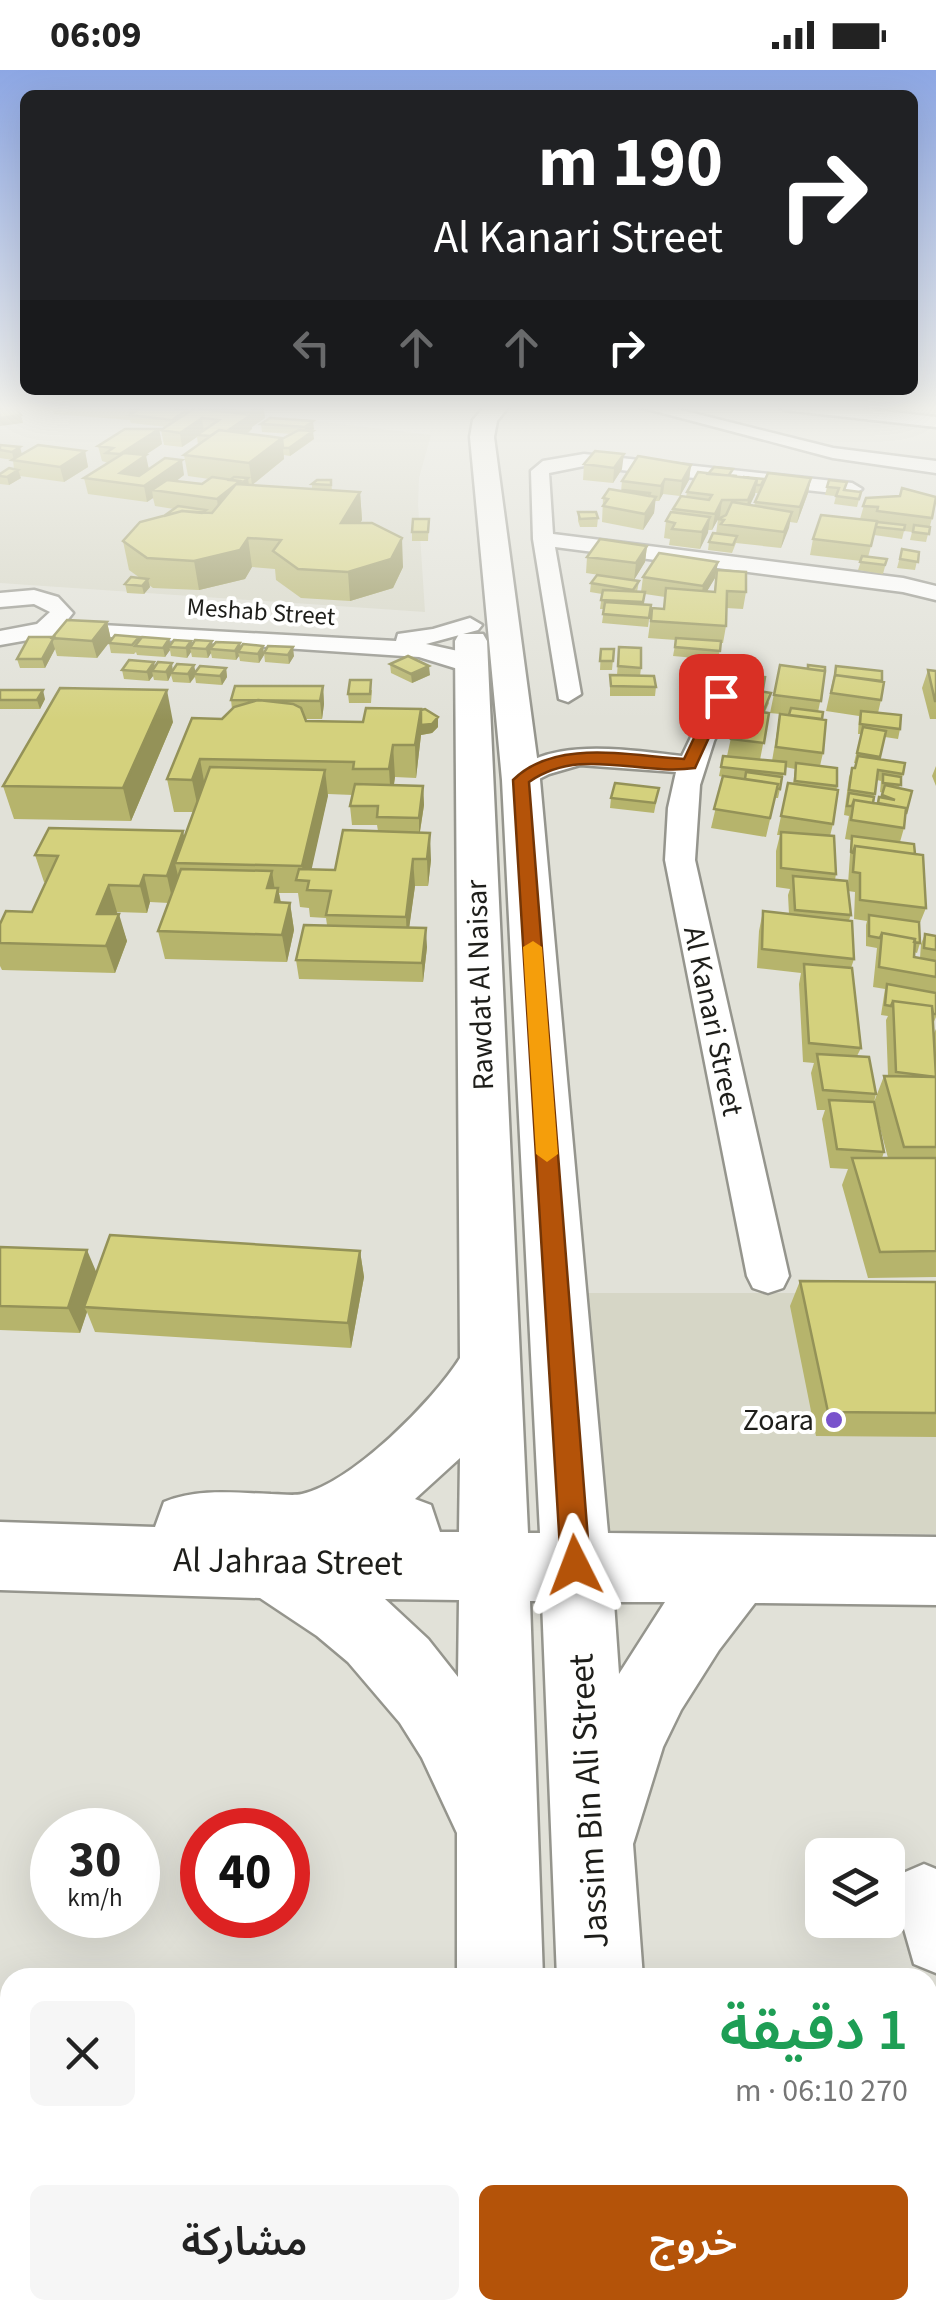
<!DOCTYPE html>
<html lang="ar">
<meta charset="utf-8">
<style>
body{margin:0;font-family:"Source Sans 3","Noto Sans Arabic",sans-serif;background:#f6f6f6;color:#222;direction:rtl;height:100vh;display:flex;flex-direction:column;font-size:38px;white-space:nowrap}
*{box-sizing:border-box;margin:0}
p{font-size:32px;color:#767676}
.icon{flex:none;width:55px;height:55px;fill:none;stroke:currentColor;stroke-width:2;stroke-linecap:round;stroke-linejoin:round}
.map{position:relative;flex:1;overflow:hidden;direction:ltr}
.sheet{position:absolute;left:0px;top:1898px;width:938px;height:352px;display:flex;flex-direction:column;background:#fff;border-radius:30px 30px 0 0;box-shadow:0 10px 40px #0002;direction:rtl}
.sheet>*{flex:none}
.hud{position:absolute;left:20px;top:20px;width:898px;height:305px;border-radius:15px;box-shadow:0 10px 40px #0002;direction:rtl;background:#202124;color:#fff;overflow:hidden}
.controls{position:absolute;left:805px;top:1768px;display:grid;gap:20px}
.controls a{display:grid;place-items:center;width:100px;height:100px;border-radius:15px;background:#fff;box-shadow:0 10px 40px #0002;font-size:50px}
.speed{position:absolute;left:30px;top:1738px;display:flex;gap:20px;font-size:50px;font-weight:700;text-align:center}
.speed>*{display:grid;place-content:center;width:130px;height:130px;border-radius:50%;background:#fff;box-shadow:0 10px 40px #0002;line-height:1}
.speed small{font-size:25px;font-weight:400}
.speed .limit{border:15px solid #d22;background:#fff;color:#111}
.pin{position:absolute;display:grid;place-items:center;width:85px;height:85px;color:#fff;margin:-42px;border-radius:20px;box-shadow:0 5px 15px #0006}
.me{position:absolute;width:110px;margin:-55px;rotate:357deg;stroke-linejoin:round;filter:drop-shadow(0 0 8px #0008)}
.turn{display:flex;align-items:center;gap:35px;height:210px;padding:0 30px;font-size:45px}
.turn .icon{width:130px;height:130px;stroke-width:2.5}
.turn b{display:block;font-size:70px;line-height:85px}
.lanes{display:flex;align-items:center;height:95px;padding:0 30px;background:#0003;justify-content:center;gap:50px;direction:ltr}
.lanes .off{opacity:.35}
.round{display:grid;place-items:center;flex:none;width:105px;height:105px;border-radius:15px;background:#f6f6f6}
.headline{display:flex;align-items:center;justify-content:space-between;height:170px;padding:0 30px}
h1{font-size:60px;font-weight:600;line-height:75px;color:#1e9e55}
.button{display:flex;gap:20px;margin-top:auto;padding:20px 30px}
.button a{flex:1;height:115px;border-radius:15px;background:#b45309;color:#fff;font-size:40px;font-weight:600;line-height:115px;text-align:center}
.button a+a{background:#f6f6f6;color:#222}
.status{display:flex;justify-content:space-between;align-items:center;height:70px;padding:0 50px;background:#fff;direction:ltr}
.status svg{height:28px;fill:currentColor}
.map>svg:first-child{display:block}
.built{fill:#d6d6c6}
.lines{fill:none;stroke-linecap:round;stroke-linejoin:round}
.street-casing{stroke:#95958d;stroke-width:5}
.secondary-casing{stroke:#95958d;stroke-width:5}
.street{fill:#fff;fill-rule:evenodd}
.secondary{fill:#fff;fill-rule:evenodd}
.wall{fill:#b6b46c;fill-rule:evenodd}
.shaded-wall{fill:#949258}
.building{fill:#d4d17d;stroke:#949258;stroke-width:2.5}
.route{fill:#b45309;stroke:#753606;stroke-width:2.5}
.slow{fill:#f59e0b}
.poi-dot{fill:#7953cc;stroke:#fffffe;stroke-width:4}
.labels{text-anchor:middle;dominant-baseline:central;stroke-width:8;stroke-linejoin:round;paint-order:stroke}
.far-street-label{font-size:25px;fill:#1e1e1a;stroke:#fffffe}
.street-label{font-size:30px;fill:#1e1e1a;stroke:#fffffe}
.poi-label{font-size:30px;fill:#1e1e1a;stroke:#fffffe;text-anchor:end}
.near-street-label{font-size:35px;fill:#1e1e1a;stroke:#fffffe}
</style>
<div class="status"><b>06:09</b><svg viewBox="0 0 49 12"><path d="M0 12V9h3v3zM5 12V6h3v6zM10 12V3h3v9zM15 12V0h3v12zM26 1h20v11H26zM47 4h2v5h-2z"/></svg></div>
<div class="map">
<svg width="936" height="2249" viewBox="0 0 936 2249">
<rect width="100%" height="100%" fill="#e1e1d8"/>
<path class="built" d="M0,335h180l251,30 -12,43 -1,26 7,108 -425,-29z
M575,1223h361v241l-337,-2z"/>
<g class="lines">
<defs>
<path id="street" d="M632,335h29l172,43 103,13v12l-103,-15z
M776,335h54l106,12v10l-152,-17z
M584,384l268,29 10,6 -10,6 -268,-29 -35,7 4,61 350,44 33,8v14l-33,-8 -348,-45 26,147 -13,8 -9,-3 -26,-160 -2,-68 12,-10z
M34,520l24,7 15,16 -8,10 331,18 2,-7 35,-5 37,-11 12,7 -4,5 -52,14 32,7 25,15 -12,7 -52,-16 -302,-20h-72l-45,8v-14l37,-7 13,-12 -16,-8 -34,3v-14z
M733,597l12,7 -31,67 -14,44 -5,75 94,416 -6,12 -15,5 -15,-5 -6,-12 -82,-416 3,-52 8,-36 -96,-7 -31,9 -28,14 -14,-8c35,-46 126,-29 175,-24l39,-82z
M924,1794l12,5v104l-22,-9 -20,-70 9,-21z"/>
<path id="secondary" d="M486,335h24l-13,16 -3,16 46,343 68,753 328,4v68l-181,-2 -36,47 -38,60 -18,37 -30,97 10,134h-86l-15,-377h-12l13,377h-86v-145l-35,-75 -22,-35 -52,-61 -31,-26 -57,-38 -260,-8v-68l155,5 9,-25c34,-14 70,-9 107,-8 10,0 22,2 31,0 51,-12 131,-93 158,-136l-5,-717 4,-7h24l4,7 41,892h12l-38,-753 -32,-343 3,-17zM460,1388l-1,74h-19l-9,-27 -16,-6zM385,1529l74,1 -1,77 -30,-38zM614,1532h51l-46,72z
M455,2240h100v9h-100z
M572,2240h100v9h-100z"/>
</defs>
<use href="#street" class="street-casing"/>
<use href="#secondary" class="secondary-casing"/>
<use href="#street" class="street"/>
<use href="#secondary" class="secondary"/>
</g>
<path class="wall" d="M52,335h98l37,5 1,3 26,-3v-2l4,-3h45l2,13 -13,9v2l-5,5 35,4 9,-4 -29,-2 -1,-8 53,5 -3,2 3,8 -24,17 -6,-1v4l-32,26 60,4v-5l19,-4 1,10 28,2 2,28 -2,3 43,44 -10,21 -43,13 -49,-3 -25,-18 -1,-11 -23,-2 -7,12 -46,11 -46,-2 -4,-3 1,2 -6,7 -17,-1 -2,-9 15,-6 -11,-8 -6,-29 51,-32 -19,-3 -2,-8 -6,4 -59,-8 -4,-16 24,-15 -6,-2 -4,-15 61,-17 3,15 -17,11 4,14 35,6 -8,6 26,3 7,-5 -21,-3 -4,-21 14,-10 -1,-8 -15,10 -18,-2 -3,-15 6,-3 -36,-4 -1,-3 -76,-6z
M0,375l20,2 2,8 63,-4 3,16 -24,15 -44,-6 1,2 -12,7 -9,-1v-10l14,-5 -1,-9 -13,-2z
M584,394l38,5 -9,14 -30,-3z
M691,395l-2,15 -9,16 -17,-2 -4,7h-4l-1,12 -11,17 -41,-8 1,-24 18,-7 1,-10z
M732,405l32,4 47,-1 -3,15 -11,30 -7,-1 -9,26 -45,-5 -4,10 -24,-3 1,-8 7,-8 2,-15 -6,11h-4l-8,19 -31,-4 1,-6 -6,-1 2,-17 7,-12 13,-12 1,-5zM755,423h3l-4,13 -4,-1z
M827,417l34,5 -4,15 -23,-3 2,-8 -11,-1z
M866,428l66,20 -6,24 -16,-2 2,-8 -8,-1 -2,8 -28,-4 -6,22 19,2 -4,15 -25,-4 3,-9 -51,-6 3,-16 47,-20z
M578,442l20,6 -1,9h-17l-2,-6z
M429,449l-1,22h-16v-9z
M647,476l-2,16 -11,18 -48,-7 1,-16z
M902,479l17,3 -4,18 -18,-2z
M718,492l-3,16 -8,13 7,1 3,-22 29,22 -3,17 -17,-1v18l-3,17h-2l-3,17 -45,-4 3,-16 -28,-2 4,-30 12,1 1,-12 -20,-3 -2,11h8l-3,22 -46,-4 2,-14h-4l2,-15 -12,-2 1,-9 48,-2 -2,11h4l2,-15z
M107,552l4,18 -14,18 -40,-2 -2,-7 -10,19h-25l-3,-9 36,-22z
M169,569l1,6 43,1 27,-3 1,6 22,-3 1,9 -5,8 -19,-2 -1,-5 -3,4 -24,-2 -1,-5 -3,5 -16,-1 -1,-5 -4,6 -16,-2 -1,-6 -5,7 -28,-2 -1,-3 -2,2 -23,-1 -2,-10z
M268,576l26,10 -5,8 -24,-2 -1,-9z
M619,577l22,21 -1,8 16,11 -1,9h-45v-21h7z
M601,579h13l-2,21h-12z
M390,594l40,11 -18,8 -21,-10z
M780,595l45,13 -7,34 4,7 1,34 -3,13 17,20 -4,38 -3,12 6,38 -1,6 13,4 3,-44 -6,-1 4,-23 -5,-1 5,-38 3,-9h3l1,-5h-2l7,-29h-3l1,-18 -33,-5 10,-45 45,34 -3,13 22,16 -2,10 -13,-2 -5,22 23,15 -4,14 7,27 -2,13 -4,14 15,12 11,54 -7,17 1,18 -3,10 -3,-1v5l6,1 1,-14 4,-10 11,2v81l-3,7 1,9 2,-4v248l-68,1 -26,-93 6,-16 -18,-1 -8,-49 3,-9h-8l-6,-37 3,-10 -11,-1 -4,-78 2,-11 -44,-5 2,-37 4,-20 26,3 -1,-19 2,-6 -14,-2v-36l4,-16h-3l11,-52 5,1 2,-15 -10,-2 -7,31h-3l-9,39 -55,-9 12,-51 -4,-1 4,-20h4l7,-32 -2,-1 2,-9 8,-18 -1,-1 3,-20 21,2 -3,15 7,11 -4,9 4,1 -9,47 12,1 8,-47 -10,-1zM877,710l4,1 -1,11 3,1 -6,10h-4zM848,821l7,1 -1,27 13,2 -1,4v21l11,2 -4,39 12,2 -4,26 7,1 -2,4 2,56h-4l-10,26 2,-8 -19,-38 4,-8 -10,-80 3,-9 -5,-39 2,-5zM878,1050l10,38h-6l2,-6z
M155,596l18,4 23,2 30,-4 1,9 -5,8 -26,-2 -1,-6 -5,6 -17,-1 -2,-7 -3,6 -14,-1 -1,-4 -4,5 -25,-2 -2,-9z
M928,600l8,1v48h-6l-8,-31z
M323,616l1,18 -2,15h-17l1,2 132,6 -6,6 -11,2 -5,43 -21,-1 -1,8 29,1 1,19 -4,27 11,28 -3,26h-13l-6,41 18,20 -4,35 -124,-3 -3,-19 31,-35 -1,-7 -16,-1 -1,-9 -9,-1 -2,-14h-19l2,9 9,1 4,27 -7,32 -122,-3 -7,-28 11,-28 -19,-1 -3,11 -30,-1 10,29 -12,32 -113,-3 -2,-4v-42l32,-12 14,-29 -2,-1 -9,-27 149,-18 9,-25h-19l-7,-33 65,-70 -1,-9zM328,724l25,1 -3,11 2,19h25l1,6 -43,39 -24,-1z
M0,620l45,9 -5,10h-40z
M372,620l-1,13h-22l-1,-9z
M173,652l-42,99 -117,-2 -11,-33z
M936,696v20l-4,-10z
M611,728h46l-3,15 -44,-5z
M0,1177l96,25 264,-21 4,26 -13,71 -256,-16 -8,-20 -7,21 -80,-3z
M800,1211l136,1v155l-120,-1 -26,-130z"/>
<path class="shaded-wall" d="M128,335h19l-17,10z
M260,335h3l2,13 -13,9 -2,-15z
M21,345l2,8 -23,3v-8z
M251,345l1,14 -31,23 -3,-15z
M202,348l2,14 -7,3v2l-15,10 -2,-14z
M313,351l1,8 -9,6v-8z
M159,359l3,15 -39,26 -3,-16z
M313,361l1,8 -24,17 -1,-8z
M282,368l2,21 -32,26 -3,-22z
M20,377l2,8 -8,5 -2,-8z
M85,381l3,16 -24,15 -4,-15z
M624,384l-2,15 -9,14 1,-15z
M146,385l3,16 -20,13 -9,-11z
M182,390l2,15 -22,17 -10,-2 1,8 -6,4 -3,-16z
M691,395l-2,15 -9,16 2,-15z
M18,400l3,8 -12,7 -2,-8z
M248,408l1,8 -30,29 -2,-16 23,-18z
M811,408l-3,15 -11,30 3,-16z
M665,409l-2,15 -4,7 2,-15z
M757,409l-2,16 -10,20 3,-15z
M360,422l2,28 -19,31 -2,-28z
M656,427l-2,16 -11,17 2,-16z
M722,430l-2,16 -8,14 3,-16z
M792,442l-3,16 -8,20 3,-16z
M710,447l-2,16 -8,16 2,-17z
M248,468l4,29 -7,12 -46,11 -5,-29z
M402,468l1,29 -10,21 -43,13 -2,-29z
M647,476l-2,16 -11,18 2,-17z
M718,492l-3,16 -15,25 3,-17z
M148,509l2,8 -6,7 -2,-8z
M107,552l4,18 -14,18 -5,-17z
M169,569l2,8h-2l1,3 -5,7 -2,-9z
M52,570l3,9 -10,19 -3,-9z
M191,571l1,7h-2l1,4 -4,6 -1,-10z
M212,571l1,8h-3l1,4 -3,5 -2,-9z
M240,573l1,9h-3l1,4 -3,4 -1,-9z
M263,576l1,9 -5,8 -1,-9z
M293,577l1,9 -5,8 -1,-9z
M154,592l2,9h-4l1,5 -4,5 -2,-9z
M172,593l1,9 -2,1v2l-3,6 -2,-9z
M194,595l2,9h-2l1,2 -5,7 -2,-9z
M429,596l1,9 -18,8 -1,-9z
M226,598l1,9 -5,8 -2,-9z
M323,616l1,18 -2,15 -2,-18z
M43,620l2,9 -5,10 -3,-9z
M167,620l6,32 -42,99 -8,-33z
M421,639l17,8v10l-6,6 -11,2 -5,43 -1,-33z
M393,675l2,32 -4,25 -2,-33z
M200,689l6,33 -7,21 -7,-33z
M325,700l3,26 -19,85 -5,-1 -2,-14z
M423,716l1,19 -5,32v-19z
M183,761l6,27 -14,5 5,21 -7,19 -6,-27z
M430,763l1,27 -3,26 -1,-27z
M413,789l2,27 -8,58 -1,-27z
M272,801l4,27 2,-10 5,28 -16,-28z
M144,805l6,27 -3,11 -7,-27z
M109,815l8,27 -12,29 -8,-27z
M290,833l4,27 -7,32 -5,-27z
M119,844l8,27 -12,32 -9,-27z
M426,858l1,19 -4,35 -1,-19z
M87,1180l11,26 -14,31 3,5 -7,21 -12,-25z
M360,1181l4,26 -13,71 -3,-25z"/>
<path class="building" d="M148,335h2l37,5 -15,10 -43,-5z
M218,335h42l-10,7 -36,-4z
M15,336l6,9 -21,3v-10z
M195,338l56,7 -24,16 -8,-1 -9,6 -13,-1 22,-15 -17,-2 -22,15 -19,-3z
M270,348l43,3 -8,6 -44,-3z
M125,359h34l-39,25 -14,-1 7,-5 -15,-2z
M219,360l63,8 -33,25 -65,-8z
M299,360l14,1 -24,17h-6l-1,-9z
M0,375l20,2 -8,5 -12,-2z
M38,375l47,6 -25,16 -48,-7z
M595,381l29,3 -10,14 -30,-4z
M124,383l22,2 -26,18 19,3 26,-18 17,2 -38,26 -60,-8z
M638,386l53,9 -9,16 -17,-2 -4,7 -39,-5z
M714,397l19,2 -4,6 8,1 -29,-2z
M9,398l9,2 -11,7 -7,-1v-2z
M698,402l59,7 -9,21h-26l-7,14 -42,-5 8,-13 28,4 3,-5 -25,-3z
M768,403l43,5 -11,29 -45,-5z
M212,407l28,4 -23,18 -65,-9 15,-10 35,4z
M234,407l14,1 -7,6 -1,-3 -10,-1z
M743,407l21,2 -3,6h-5l1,-6z
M317,410h14v5l-19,-1z
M829,410l18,2 -3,8 17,2 -2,7 -23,-3 3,-8 -12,-1z
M236,414l124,8 -19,31h31l30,15 -11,21 -43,13 -50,-3 -25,-18 8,-11 -33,-2 -8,12 -46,11 -47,-3 -24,-17 17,-19 42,-11 30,2z
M902,418l34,9 -4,21 -55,-7 1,-4 -15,-1 3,-8 34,-2z
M609,419l47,8 -11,17 -42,-8 5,-7 -5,-1z
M623,420l27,3 -1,3 -27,-5z
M732,432l60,10 -8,20 -63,-8 3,-4 -6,-1 8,-4z
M178,436l28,4 -4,3 -20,-2 -18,5z
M578,442h18l2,6 -18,1z
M671,442l39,5 -8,15 -30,-3 3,-6 -9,-2z
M821,445l56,6 -6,25 -58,-7z
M413,449h16l-1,13h-16z
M877,452l28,3 -1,5 -28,-3z
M914,455l16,2 -1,7 -16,-2z
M713,463l24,3 -4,9 -24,-3z
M600,469l47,7 -11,17 -49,-6z
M902,479l17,3 -1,10 -18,-3z
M659,483l59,9 -15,24 -60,-9z
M862,486l25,3 -2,6 -25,-3z
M717,500l29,2v20l-19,-1 -1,35 -75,-5 1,-13 12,1 2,-21 49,4z
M597,505l42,6 -6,9 -42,-7z
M131,507l17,2 -6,7 -17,-2z
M603,520l42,2 -2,10 -42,-2z
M605,532l46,3 -2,13 -46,-4z
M67,550l40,2 -15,19 -40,-3z
M115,565l24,2 -7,8 -23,-2z
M29,567h25l-12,22h-25z
M142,567l27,2 -6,9 -28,-2z
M676,568l45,3 -1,10 -45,-4z
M174,570l17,1 -5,7 -17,-1z
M195,570l17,1 -6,8 -16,-1z
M216,572l24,1 -5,8 -25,-2z
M243,574l20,2 -5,8 -20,-2z
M268,576l25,1 -5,8 -24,-2z
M619,577l22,1v20l-23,-2z
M601,579h13l-1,12h-13z
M408,586l21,10 -18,8 -21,-10z
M129,590l25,2 -7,10 -25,-2z
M158,592l14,1 -6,9 -14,-1z
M177,594l17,1 -6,9 -17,-1z
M780,595l45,6 -4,30 -47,-6z
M808,595l17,2v4l-17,-2z
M200,596l26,2 -6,8 -26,-2z
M836,596l46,5v10l-47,-6z
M928,600l8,1v30h-1z
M610,605l44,1 2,11 -45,-1z
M744,605l21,2 -2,12 -21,-3z
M835,605l49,7 -3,18 -50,-7z
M350,610h21l-1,14h-22z
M235,616h88l-3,15 -89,-1z
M60,618l107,2 -44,98 -120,-2z
M746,619l25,4 -8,19 -26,-3 -1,5h-2z
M0,620h43l-6,10h-37z
M258,630l35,4 8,4 5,13 57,1 3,-14 55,1 -6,36h-22l-4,24h-36l1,-7 -154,-3 -8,21 -25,-1 25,-61 30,1 12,-12z
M791,638l32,4 -1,7 -33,-4z
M425,639l13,8 -6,7 -11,1v-15z
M737,639l32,4 -5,30 -33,-4z
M861,641l40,4 -1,14 -40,-5z
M780,644l46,6 -3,33 -47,-6z
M863,657l23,4 -6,26 -23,-4z
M723,686l63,6 -1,12 -64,-7z
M858,686l47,7 -2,11 -25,-4 -3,24 -26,-4 3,-22h3z
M796,693l41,5v18l-42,-5z
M210,697l115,3 -23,96 -127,-3z
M746,702l36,5 -2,12 -3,-1 1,-4 -33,-5z
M883,704l18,3v8l-18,-2z
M723,706l55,8 -8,34 -56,-9z
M615,713l44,5 -4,15 -44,-5z
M788,713l50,7 -5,34 -52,-8z
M355,714l68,2 -4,32 -42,-1 1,-11h-28z
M885,715l27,6 -6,23v-6l-28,-5 1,-6 16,3 -13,-5z
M849,723l25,4 -1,6 -19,-3 -2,6h-5z
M854,730l52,8 -2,20 -53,-8z
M49,758l134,3 -16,45 -23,-1 -4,11 -31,-1 -12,29h22l-13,32 -106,-3v-19l6,-13 26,1 26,-56 -23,-1z
M343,760l87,3 -3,26h-14l-7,58 -80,-2 5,-24 -24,-1 2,-9 -13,-1 3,-11 36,1z
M781,762l53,4 2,38 -55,-6z
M852,766l62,8 1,10 -60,-8 -2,7 -2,-1z
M855,776l68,9 3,53 -66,-8v-27l-7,-1z
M181,799l91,2 -5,17h11l-3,14 15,1 -8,32 -124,-4z
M793,806l54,5 4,34 -56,-5z
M763,841l89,10 2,38 -92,-10z
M869,845l50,7 1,21 -6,-1 1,-3 -33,-6 -2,5 -11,-2z
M304,855l122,3 -4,35 -126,-3z
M882,863l33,6 -1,18 22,4v16l-57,-10z
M925,864l11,2v14l-12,-2z
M804,894l48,4 9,80 -52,-5z
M887,914l49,9v21h-3l-1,-8 -39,-5 -2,5 -6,-1z
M893,931l39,5 4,71 -40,-5z
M817,984l52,3 7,37 -53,-4z
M884,1006l52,1v70h-32z
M829,1030l45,2 10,50 -47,-3z
M852,1088h84v93l-56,1z
M110,1165l250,16 -12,72 -264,-16z
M0,1177l87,3 -19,58 -68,-2z
M800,1211l136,1v131l-108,-1z"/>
<linearGradient id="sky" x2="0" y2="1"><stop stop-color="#8da7e4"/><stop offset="0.52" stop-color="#f2f2ed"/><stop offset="1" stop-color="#f2f2ed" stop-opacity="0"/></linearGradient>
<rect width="936" height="650" fill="url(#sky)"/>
<path class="route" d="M721,622l7,4 -33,72c-57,8 -114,-22 -166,14l61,783 -5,10 -10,4 -10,-4 -4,-10 -48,-785c42,-42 117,-24 171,-21l30,-63z"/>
<path class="slow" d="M533,871l9,6 16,207 -11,8 -11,-8 -13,-207z"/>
<circle class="poi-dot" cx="834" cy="1350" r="10"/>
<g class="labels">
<g class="far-street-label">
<text transform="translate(261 542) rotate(4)">Meshab Street</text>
</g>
<g class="street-label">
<text transform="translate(480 915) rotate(-92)">Rawdat Al Naisar</text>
<text transform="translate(713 951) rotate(78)">Al Kanari Street</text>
</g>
<g class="poi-label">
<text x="814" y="1350">Zoara</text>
</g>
<g class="near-street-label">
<text transform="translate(288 1492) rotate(1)">Al Jahraa Street</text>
<text transform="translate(589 1731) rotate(-93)">Jassim Bin Ali Street</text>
</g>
</g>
</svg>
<div class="controls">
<a><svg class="icon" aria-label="layers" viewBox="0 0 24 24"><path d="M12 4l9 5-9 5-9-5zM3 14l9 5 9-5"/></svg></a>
</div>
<div class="speed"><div>30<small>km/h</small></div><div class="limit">40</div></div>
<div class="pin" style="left:721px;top:626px;background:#d93025"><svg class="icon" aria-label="arrive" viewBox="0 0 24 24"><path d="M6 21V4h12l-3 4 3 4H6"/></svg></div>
<svg class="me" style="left:575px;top:1495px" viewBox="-20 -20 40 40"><path d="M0-17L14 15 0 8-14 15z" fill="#b45309" stroke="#fff" stroke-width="4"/></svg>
<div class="hud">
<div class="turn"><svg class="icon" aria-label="right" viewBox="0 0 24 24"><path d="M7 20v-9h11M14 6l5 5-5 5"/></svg><div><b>190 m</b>Al Kanari Street</div></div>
<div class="lanes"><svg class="icon off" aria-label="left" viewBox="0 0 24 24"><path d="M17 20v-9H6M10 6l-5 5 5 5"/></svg><svg class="icon off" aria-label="ahead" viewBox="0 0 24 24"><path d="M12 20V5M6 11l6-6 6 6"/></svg><svg class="icon off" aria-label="ahead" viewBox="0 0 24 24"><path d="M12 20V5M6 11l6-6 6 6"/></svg><svg class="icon" aria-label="right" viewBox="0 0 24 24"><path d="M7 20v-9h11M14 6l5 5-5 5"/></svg></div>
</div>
<section class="sheet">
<div class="headline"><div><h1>1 دقيقة</h1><p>270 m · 06:10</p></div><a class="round"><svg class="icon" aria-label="close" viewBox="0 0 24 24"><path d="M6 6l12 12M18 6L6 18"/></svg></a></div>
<div class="button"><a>خروج</a><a>مشاركة</a></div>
</section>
</div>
